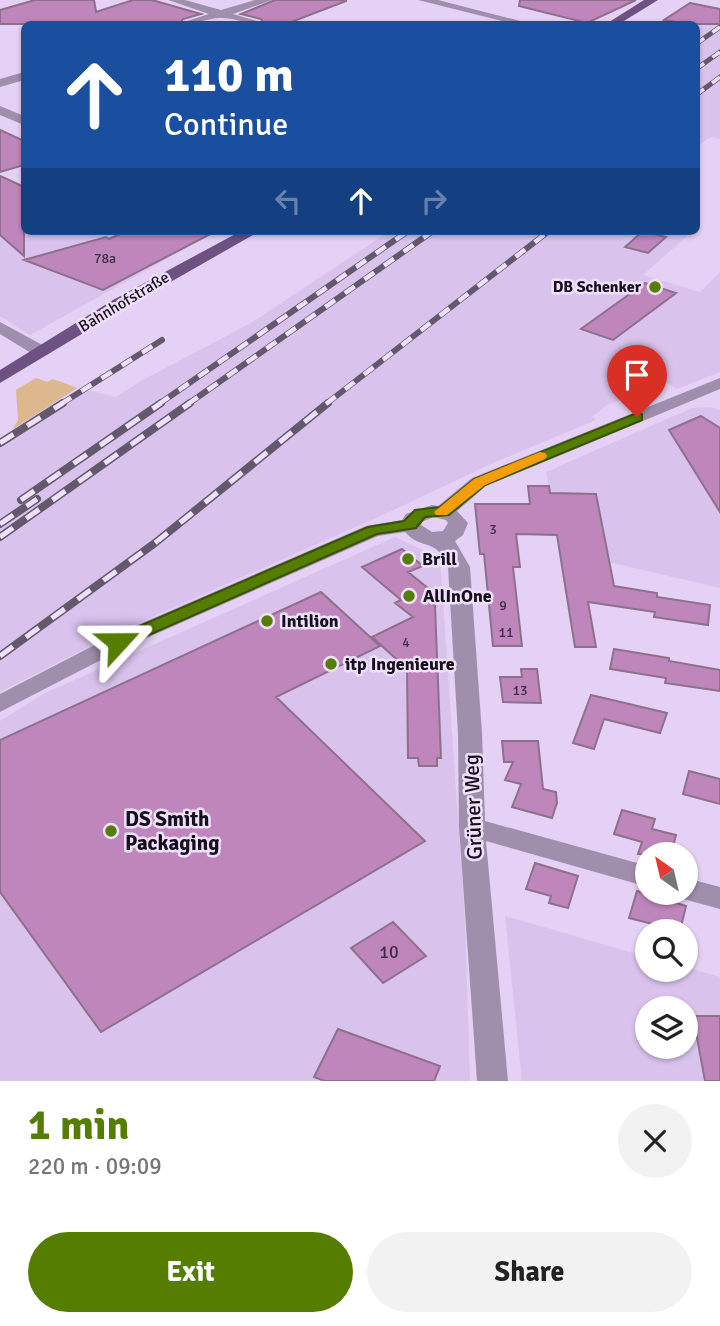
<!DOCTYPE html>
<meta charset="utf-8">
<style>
body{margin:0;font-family:Signika,sans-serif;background:#f2f2f2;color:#222;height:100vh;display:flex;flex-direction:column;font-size:26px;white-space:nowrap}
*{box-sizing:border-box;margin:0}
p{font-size:23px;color:#767676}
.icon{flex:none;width:38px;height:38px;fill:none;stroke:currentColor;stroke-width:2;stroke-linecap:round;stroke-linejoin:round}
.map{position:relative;height:1081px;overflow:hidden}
.sheet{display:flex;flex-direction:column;background:#fff;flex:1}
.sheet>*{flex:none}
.banner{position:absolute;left:21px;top:21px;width:679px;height:214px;border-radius:10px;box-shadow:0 2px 5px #0004;background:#1a4fa0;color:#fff;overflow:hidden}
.needle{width:46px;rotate:326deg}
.fabs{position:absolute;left:635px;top:842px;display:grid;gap:14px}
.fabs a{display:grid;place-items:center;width:63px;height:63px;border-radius:50%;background:#fff;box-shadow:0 2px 5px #0004;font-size:35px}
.pin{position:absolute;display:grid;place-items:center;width:60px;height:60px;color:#fff;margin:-72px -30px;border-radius:50% 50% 50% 0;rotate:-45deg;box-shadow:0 0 7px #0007}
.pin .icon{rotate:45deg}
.me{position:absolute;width:77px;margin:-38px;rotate:66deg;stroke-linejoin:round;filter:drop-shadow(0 0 5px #0008)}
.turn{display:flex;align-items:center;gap:24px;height:147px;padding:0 28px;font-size:32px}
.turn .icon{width:91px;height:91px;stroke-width:2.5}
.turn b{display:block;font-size:49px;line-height:60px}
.lanes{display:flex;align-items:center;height:66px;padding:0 28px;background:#0003;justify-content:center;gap:35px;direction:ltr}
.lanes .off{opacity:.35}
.round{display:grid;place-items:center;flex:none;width:74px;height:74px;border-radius:37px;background:#f2f2f2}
.headline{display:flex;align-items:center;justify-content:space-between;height:119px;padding:0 28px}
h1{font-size:42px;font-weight:800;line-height:52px;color:#557e00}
.cta{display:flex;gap:14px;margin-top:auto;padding:14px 28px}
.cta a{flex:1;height:80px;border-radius:42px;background:#557e00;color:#fff;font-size:28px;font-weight:800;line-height:80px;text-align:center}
.cta a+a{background:#f2f2f2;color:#222}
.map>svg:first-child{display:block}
.built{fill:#d9c3ed;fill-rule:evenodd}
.green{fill:#ddb78e}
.building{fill:#bf86bb;stroke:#8d708b;stroke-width:2}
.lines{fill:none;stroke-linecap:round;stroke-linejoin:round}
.minor{fill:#9f8fac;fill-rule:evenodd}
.major{fill:#6d5183;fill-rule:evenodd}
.rail-far2-casing{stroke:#64586d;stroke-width:5}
.rail-far1-casing{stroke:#64586d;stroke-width:6}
.rail-casing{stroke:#64586d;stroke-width:8}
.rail-far2{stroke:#efe0fd;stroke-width:3.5;stroke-dasharray:10;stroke-linecap:butt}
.rail-far1{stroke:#efe0fd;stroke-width:4.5;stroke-dasharray:12;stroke-linecap:butt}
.rail{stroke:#efe0fd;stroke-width:5;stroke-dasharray:16;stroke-linecap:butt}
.route{fill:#557e00;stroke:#375200;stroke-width:2}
.slow{fill:#f59e0b}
.poi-dot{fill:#557e00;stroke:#efe0fd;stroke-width:2.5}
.labels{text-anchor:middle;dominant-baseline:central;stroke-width:5;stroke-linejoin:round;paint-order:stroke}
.number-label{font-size:14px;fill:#402d43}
.far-poi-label{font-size:16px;font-weight:bold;fill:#160f1b;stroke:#efe0fd;text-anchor:end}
.far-street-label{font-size:16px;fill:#160f1b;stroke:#efe0fd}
.poi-label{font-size:18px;font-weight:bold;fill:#160f1b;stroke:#efe0fd;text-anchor:start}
.near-number-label{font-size:18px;fill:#402d43}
.near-street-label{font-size:21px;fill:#160f1b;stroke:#efe0fd}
.near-poi-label{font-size:21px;font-weight:bold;fill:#160f1b;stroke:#efe0fd;text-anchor:start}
</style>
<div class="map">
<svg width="720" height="1081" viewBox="0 0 720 1081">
<rect width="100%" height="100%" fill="#e4d1f5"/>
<path class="built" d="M720,10v129l-9,-2 -14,9 -1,-120z
M0,175l24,10v46h193l-187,104 -30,-19z
M390,231h287l10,5 -44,39 57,17 20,-20v100l-43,17 -12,-7 -58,23 -15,12 4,3 -103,43 -108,51 -267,118 -118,60v-251l83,-52 33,8 25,-16 110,-58z
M709,407l11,3v178l-159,-37 -15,-79 146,-64z
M395,537l45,21 25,362 5,161h-470v-360l45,-28z
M505,916l142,41 1,13 38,-3 34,10v104h-198zM648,1008h38v38h-38z"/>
<path class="green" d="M36,378l11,4 6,-3 24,9 -65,42 6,-10 -2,-30z"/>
<path class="building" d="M35,0h59l2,12 37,-12h19l49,14 -18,5 -3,5h-180v-14z
M275,0h71v1l-60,23h-22l-3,-5 -20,-5z
M520,0h116l-49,23 -68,-17z
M690,3l30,6v15h-32l-24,-4z
M0,130l24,11v24l-24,7z
M0,176l24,11v69l-24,-21z
M126,231h90l-113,59 -79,-30 82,-23 3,2z
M643,231l23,6 -18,16 -23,-6z
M645,283l31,10 -63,47 -32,-11z
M701,416l19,12v84l-51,-82z
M528,486h21l1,7 46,1 18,92 43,7v4l53,8 -2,20 -54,-8 1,-5 -67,-10 8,45h-21l-18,-112 -41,-1 4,33h-7l9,79h-29l-9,-92h-4l-5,-50h55z
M402,549l21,17 -15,6 26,21 -10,4 11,9 6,152h-4v8h-18l-1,-8h-10l-1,-89 -35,-32 41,-20 -18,-14 6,-3 -39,-33z
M321,592l59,54 -104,51 149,144 -324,191 -101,-140v-152z
M614,649l55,9v3l51,9v21l-55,-8 1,-5 -56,-9z
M521,669h16l4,34 -38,-1 -3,-25h22z
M591,695l76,18 -7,20 -56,-14 -10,30 -21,-6z
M502,741h36l5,48 13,3 1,11 -5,15 -40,-11 9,-23 -16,-4 8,-18h-9z
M689,771l31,8v25l-37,-10z
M622,810l33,9 -3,10 24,6 -5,19h-33l4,-12 -28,-8z
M535,863l43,13 -10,32 -19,-5 2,-7 -25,-7z
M637,891l49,15 -6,25 -51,-13z
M393,922l33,34 -43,27 -32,-35z
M693,1016h27v65h-15z
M338,1029l102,37 -6,15h-109l-11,-4z"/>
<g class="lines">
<path class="minor" d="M168,0h17l36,10 34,-10h17l-39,14 27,8 1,2c-14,0 -26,-6 -39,-6 -11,-1 -25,6 -39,6l1,-2 25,-8z
M418,0h20l94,24h-18z
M24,72v8l-24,7v-8z
M0,106l24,10v9l-24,-10z
M0,322l48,26 3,4 -9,5 -6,-1 -36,-22z
M720,378v11l-234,97 -29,25 11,12 -5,12 -8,6 15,26 12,166 3,88 163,45v21l-162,-46 22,240h-31l-18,-254 -1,-94 -10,-166c-14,-32 -25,-15 -43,-35l-27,4 -252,111 -126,65v-18l110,-57 256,-111 36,-6 4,-6 26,-9 6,1 34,-28zM433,517l13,3 2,3 -5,8 -11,1 -11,-7 1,-3z
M686,878l34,9v22l-44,-12 -2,-5h12z"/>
<path class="major" d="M644,0h14l-39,24h-13z
M241,231h19l-135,77 -125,75v-13l113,-70z"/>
<defs>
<path id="rail-far2" d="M696,44l24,-17
M696,69l24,-17
M696,95l24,-18"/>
<path id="rail-far1" d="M61,404l101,-64
M159,404l249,-173
M188,404l245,-173
M326,404l223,-173"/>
<path id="rail" d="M0,443l63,-40
M21,500l140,-97
M0,524l37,-25
M0,537l190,-134
M0,656l155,-113 173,-140"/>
</defs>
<use href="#rail-far2" class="rail-far2-casing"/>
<use href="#rail-far1" class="rail-far1-casing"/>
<use href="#rail" class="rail-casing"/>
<use href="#rail-far2" class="rail-far2"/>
<use href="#rail-far1" class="rail-far1"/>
<use href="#rail" class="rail"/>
</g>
<path class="route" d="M637,413l5,1v6l-157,65 -36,30 -24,2 -9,11 -39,6 -253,112h-12l-2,-4 2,-4 256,-111 36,-6 11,-11 25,-3 34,-28z"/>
<path class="slow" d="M540,452l5,1 2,3 -2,3 -60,26 -38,30h-11l-2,-3 40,-33z"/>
<g class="poi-dot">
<circle cx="655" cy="287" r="7"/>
<circle cx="408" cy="559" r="7"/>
<circle cx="409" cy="596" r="7"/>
<circle cx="267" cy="621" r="7"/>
<circle cx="331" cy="664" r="7"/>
<circle cx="111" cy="831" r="7"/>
</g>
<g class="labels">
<g class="number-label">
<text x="105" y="258">78a</text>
<text x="493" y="529">3</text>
<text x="503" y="605">9</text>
<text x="506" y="632">11</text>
<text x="406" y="642">4</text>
<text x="520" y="690">13</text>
</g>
<g class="far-poi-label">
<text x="641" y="287">DB Schenker</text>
</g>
<g class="far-street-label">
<text transform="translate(124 302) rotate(-31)">Bahnhofstraße</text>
</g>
<g class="poi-label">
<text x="422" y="559">Brill</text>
<text x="423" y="596">AllInOne</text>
<text x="281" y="621">Intilion</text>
<text x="345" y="664">itp Ingenieure</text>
</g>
<g class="near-number-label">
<text x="389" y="952">10</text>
</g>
<g class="near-street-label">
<text transform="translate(473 807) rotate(-92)">Grüner Weg</text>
</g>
<g class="near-poi-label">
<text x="125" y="819">DS Smith<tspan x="125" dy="24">Packaging</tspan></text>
</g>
</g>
</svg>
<div class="fabs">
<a><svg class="needle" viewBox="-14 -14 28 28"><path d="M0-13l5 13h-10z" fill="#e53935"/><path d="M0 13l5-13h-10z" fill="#767676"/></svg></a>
<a><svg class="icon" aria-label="search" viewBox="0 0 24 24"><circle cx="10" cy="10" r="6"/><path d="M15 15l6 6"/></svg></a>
<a><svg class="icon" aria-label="layers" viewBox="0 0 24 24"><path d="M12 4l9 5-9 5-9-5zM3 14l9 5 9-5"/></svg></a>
</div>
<div class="pin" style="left:637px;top:417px;background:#d93025"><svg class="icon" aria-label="arrive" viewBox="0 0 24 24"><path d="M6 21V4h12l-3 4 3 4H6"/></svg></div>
<svg class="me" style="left:118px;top:642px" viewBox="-20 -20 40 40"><path d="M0-17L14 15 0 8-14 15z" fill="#557e00" stroke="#fff" stroke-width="4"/></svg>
<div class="banner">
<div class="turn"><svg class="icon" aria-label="ahead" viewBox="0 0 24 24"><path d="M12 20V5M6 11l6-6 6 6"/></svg><div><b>110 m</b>Continue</div></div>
<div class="lanes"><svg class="icon off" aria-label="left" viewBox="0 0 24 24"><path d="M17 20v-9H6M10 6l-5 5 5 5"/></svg><svg class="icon" aria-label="ahead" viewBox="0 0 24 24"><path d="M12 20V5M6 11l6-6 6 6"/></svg><svg class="icon off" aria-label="right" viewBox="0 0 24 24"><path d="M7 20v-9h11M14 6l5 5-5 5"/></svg></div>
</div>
</div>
<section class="sheet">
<div class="headline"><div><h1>1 min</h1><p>220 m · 09:09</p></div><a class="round"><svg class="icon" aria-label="close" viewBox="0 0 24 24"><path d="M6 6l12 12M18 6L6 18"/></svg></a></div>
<div class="cta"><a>Exit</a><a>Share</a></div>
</section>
